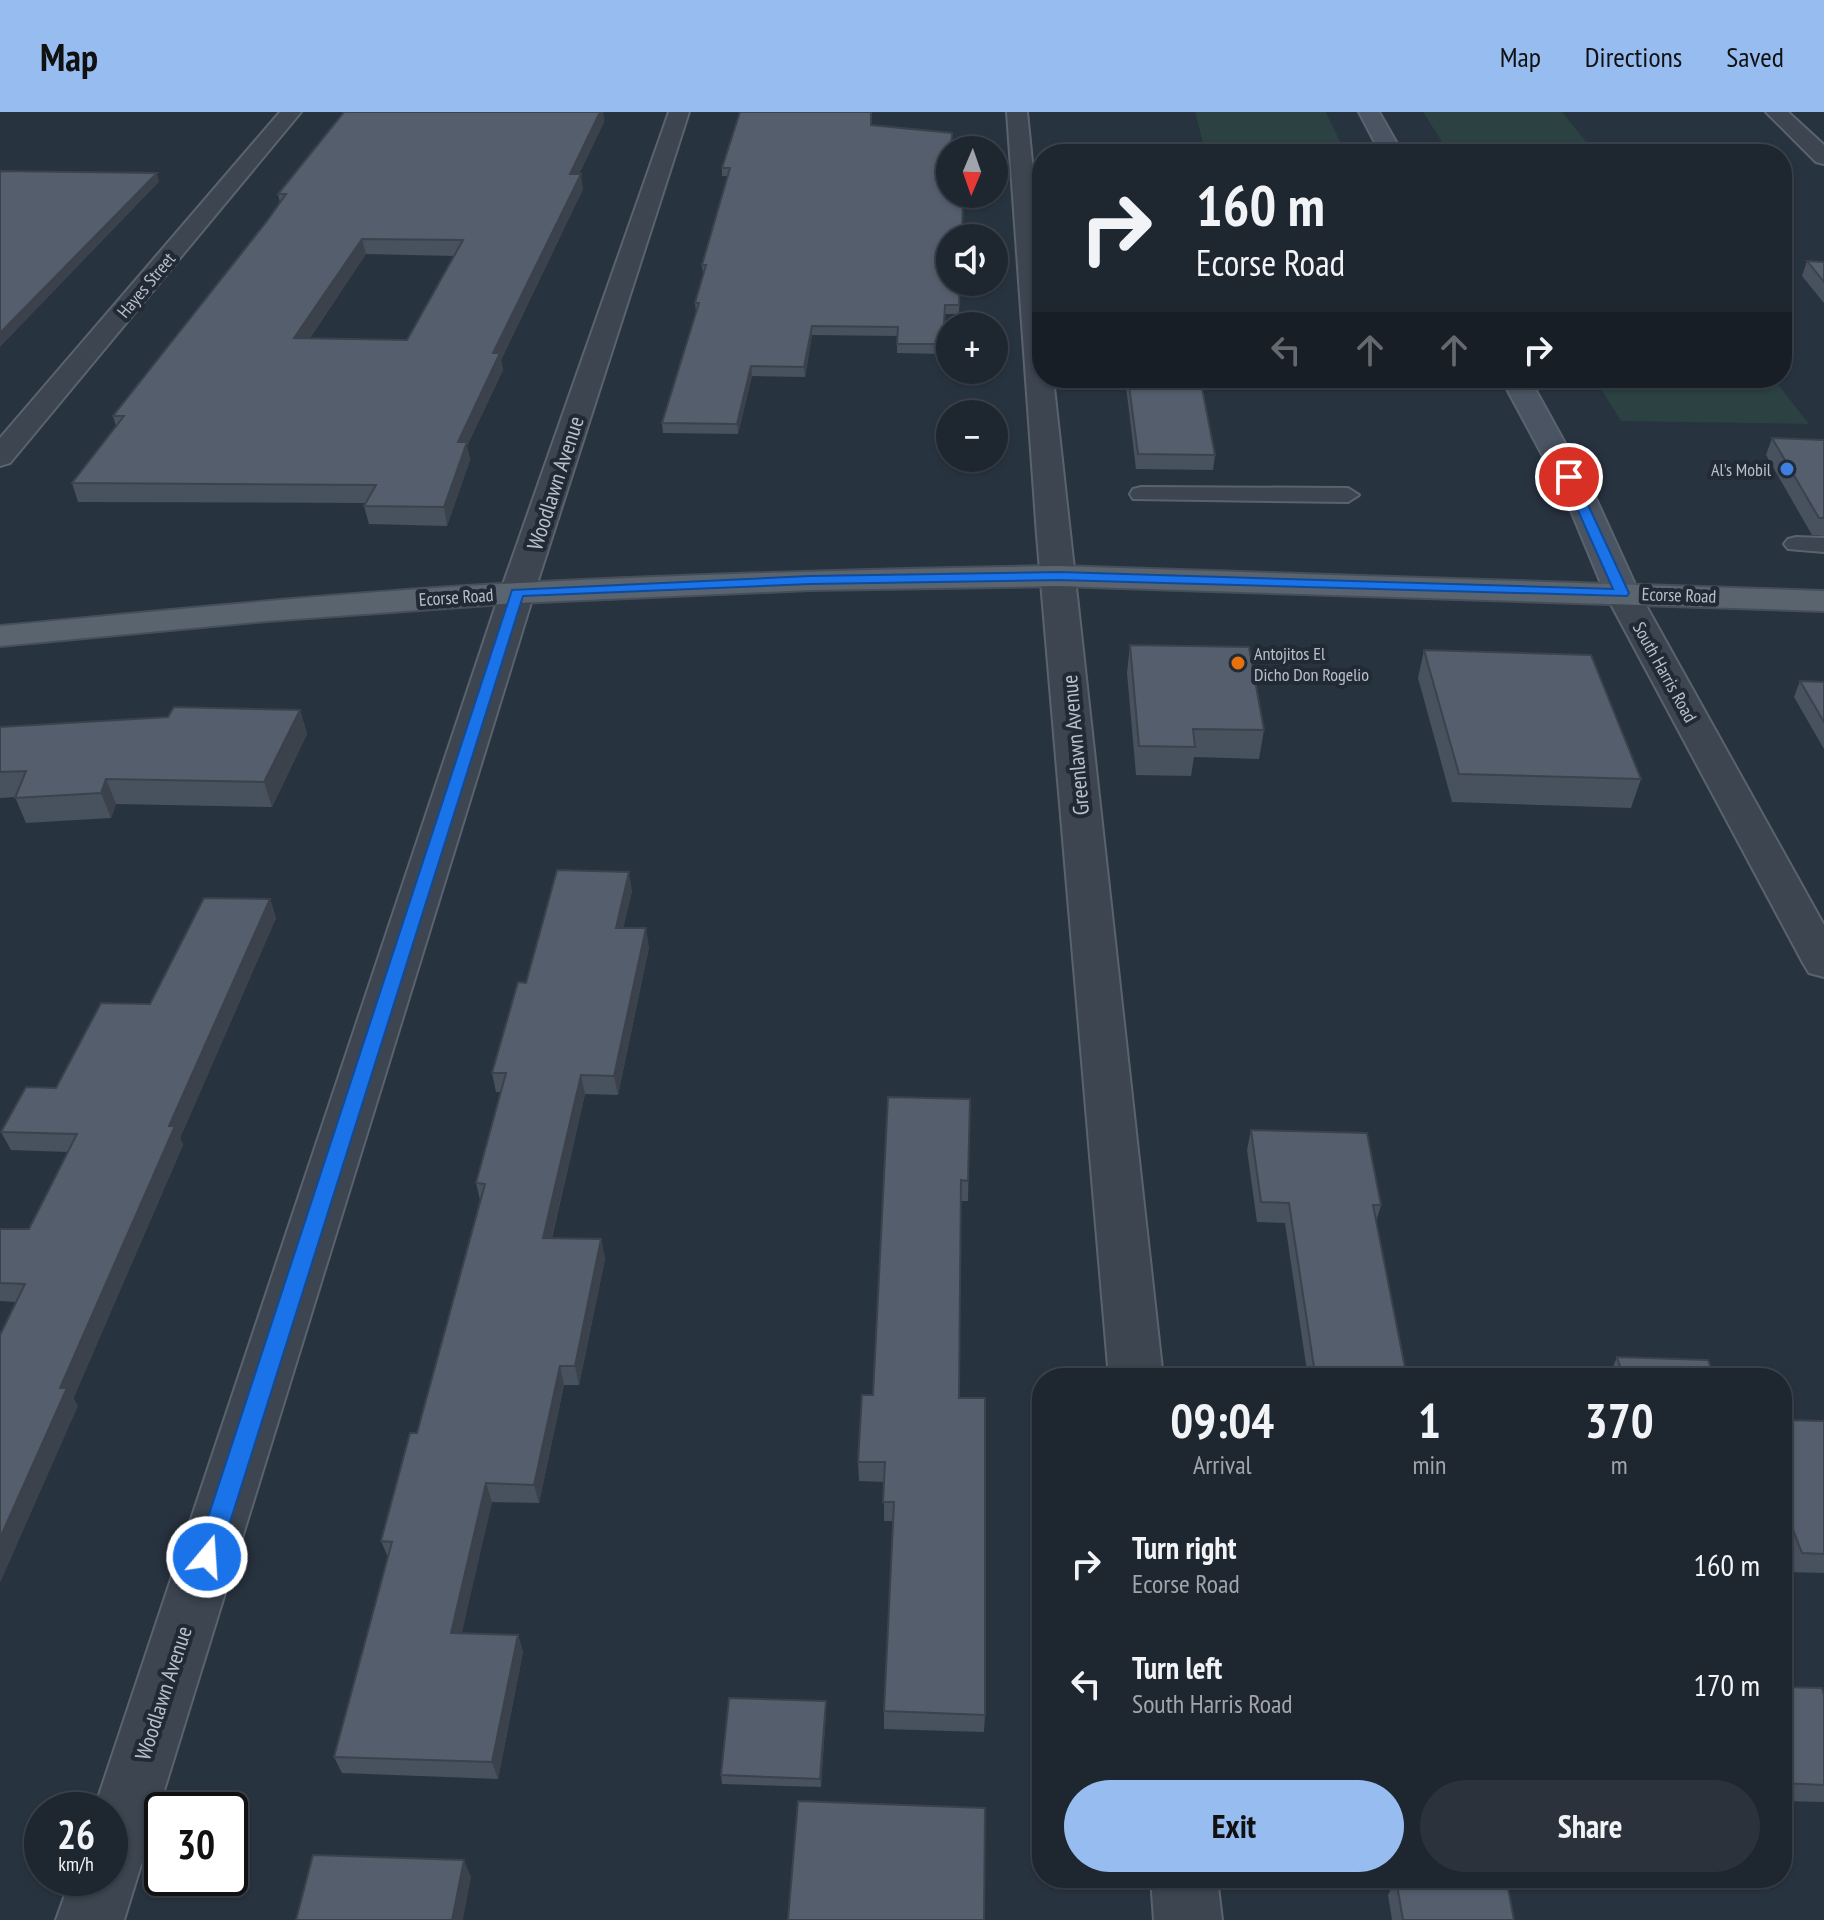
<!DOCTYPE html>
<meta charset="utf-8">
<style>
body{margin:0;font-family:"PT Sans Narrow",sans-serif;background:#2b323c;color:#f1f3f6;height:100vh;display:flex;flex-direction:column;font-size:30px;white-space:nowrap}
*{box-sizing:border-box;margin:0}
p{font-size:26px;color:#a1a5ab}
.icon{flex:none;width:44px;height:44px;fill:none;stroke:currentColor;stroke-width:2;stroke-linecap:round;stroke-linejoin:round}
.map{position:relative;flex:1;overflow:hidden}
.drawer{position:absolute;left:1032px;top:1256px;width:760px;height:520px;display:flex;flex-direction:column;background:#1e2630;border-radius:32px;box-shadow:0 2px 6px #0004,0 0 0 2px #3c434c}
.drawer>*{flex:none}
.top-card{position:absolute;left:1032px;top:32px;width:760px;height:244px;border-radius:32px;box-shadow:0 2px 6px #0004,0 0 0 2px #3c434c;background:#1e2630;color:#f1f3f6;overflow:hidden}
.needle{width:52px;rotate:182deg}
.fabs{position:absolute;left:936px;top:24px;display:grid;gap:16px}
.fabs a{display:grid;place-items:center;width:72px;height:72px;border-radius:50%;background:#1e2630;box-shadow:0 2px 6px #0004,0 0 0 2px #3c434c;font-size:40px}
.speed{position:absolute;left:24px;top:1680px;display:flex;gap:16px;font-size:40px;font-weight:700;text-align:center}
.speed>*{display:grid;place-content:center;width:104px;height:104px;border-radius:50%;background:#1e2630;box-shadow:0 2px 6px #0004,0 0 0 2px #3c434c;line-height:1}
.speed small{font-size:20px;font-weight:400}
.speed .limit{border:4px solid #111;border-radius:12px;background:#fff;color:#111}
.pin{position:absolute;display:grid;place-items:center;width:68px;height:68px;color:#fff;margin:-34px;border:4px solid #fff;border-radius:50%;box-shadow:0 2px 8px #0007}
.me{position:absolute;width:88px;margin:-44px;rotate:18deg;stroke-linejoin:round;filter:drop-shadow(0 0 6px #0008)}
.turn{display:flex;align-items:center;gap:28px;height:168px;padding:0 32px;font-size:36px}
.turn .icon{width:104px;height:104px;stroke-width:2.5}
.turn b{display:block;font-size:56px;line-height:68px}
.lanes{display:flex;align-items:center;height:76px;padding:0 32px;background:#0003;justify-content:center;gap:40px;direction:ltr}
.lanes .off{opacity:.35}
.eta{display:flex;justify-content:space-evenly;align-items:center;height:136px;text-align:center}
.eta b{font-size:48px;font-weight:600;line-height:56px}
.primary-button{display:flex;gap:16px;margin-top:auto;padding:16px 32px}
.primary-button a{flex:1;height:92px;border-radius:48px;background:#97bdf0;color:#111;font-size:32px;font-weight:600;line-height:92px;text-align:center}
.primary-button a+a{background:#2b323c;color:#f1f3f6}
ul{padding:0;list-style:none}
li{display:flex;align-items:center;gap:24px;height:120px;padding:0 32px}
li div{flex:1}
li b{display:block;font-size:30px}
li em{font-style:normal}
header{display:flex;align-items:center;gap:48px;box-sizing:border-box;height:112px;padding:0 40px;background:#97bdf0;color:#111}
header strong{font-size:38px}
nav{display:flex;gap:44px;margin-inline-start:auto;font-size:28px}
.map>svg:first-child{display:block}
.green{fill:#2b4142}
.lines{fill:none;stroke-linecap:round;stroke-linejoin:round}
.service-casing{stroke:#5a636d;stroke-width:4}
.minor-casing{stroke:#5a636d;stroke-width:4}
.tertiary-casing{stroke:#5a636d;stroke-width:4}
.secondary-casing{stroke:#5a636d;stroke-width:4}
.primary-casing{stroke:#464e59;stroke-width:4}
.service{fill:#3c4550;fill-rule:evenodd}
.minor{fill:#3c4550;fill-rule:evenodd}
.tertiary{fill:#3c4550;fill-rule:evenodd}
.secondary{fill:#4a5462;fill-rule:evenodd}
.primary{fill:#5a646f;fill-rule:evenodd}
.wall{fill:#48515e;fill-rule:evenodd}
.shaded-wall{fill:#3b424c}
.building{fill:#545e6d;stroke:#3b424c;stroke-width:2;fill-rule:evenodd}
.route{fill:#1a73e8;stroke:#114b97;stroke-width:2}
.shop-dot{fill:#3f7fe0;stroke:#212a35;stroke-width:3}
.food-dot{fill:#e8710a;stroke:#212a35;stroke-width:3}
.labels{text-anchor:middle;dominant-baseline:central;stroke-width:8;stroke-linejoin:round;paint-order:stroke}
.far-street-label{font-size:18px;fill:#b9c0ca;stroke:#212a35}
.far-poi-label{font-size:18px;fill:#b9c0ca;stroke:#212a35;text-anchor:end}
.street-label{font-size:22px;fill:#b9c0ca;stroke:#212a35}
</style>
<header>
<strong>Map</strong>
<nav><a>Map</a><a>Directions</a><a>Saved</a></nav>
</header>
<div class="map">
<svg width="1824" height="1808" viewBox="0 0 1824 1808">
<rect width="100%" height="100%" fill="#283340"/>
<path class="green" d="M1195,0h131l20,42h-140z
M1423,0h139l34,42h-146z
M1594,266h179l36,46 -188,-3z"/>
<g class="lines">
<defs>
<path id="service" d="M1141,375l207,1 11,7 -11,7 -215,-3 -3,-5 3,-5z
M1796,425l28,1v14l-36,-3 -4,-5 4,-5z"/>
<path id="minor" d="M280,0h21l-291,351 -10,3v-28z
M669,0h20l-155,481 -410,1327h-68l15,-42h39v-68h-16l406,-1217z
M1007,0h20l15,149v117h11l110,1000h-54l-72,-843z
M1766,0h22l36,33v19l-8,-2z
M1151,1766h66l5,42h-68z"/>
<path id="tertiary" d="M1622,471l12,3 5,7 185,332v52l-15,-4 -6,-10 -198,-370 5,-7z"/>
<path id="secondary" d="M1359,0h20l24,42h-22z
M1501,266h28l68,123 42,92 -5,7 -12,3 -12,-3 -5,-7 -38,-92z"/>
<path id="primary" d="M1059,454l765,25v20l-765,-25 -249,4 -293,13 -250,18 -267,25v-20c173,-16 346,-34 520,-43 179,-9 359,-14 539,-17z"/>
</defs>
<use href="#service" class="service-casing"/>
<use href="#minor" class="minor-casing"/>
<use href="#tertiary" class="tertiary-casing"/>
<use href="#secondary" class="secondary-casing"/>
<use href="#primary" class="primary-casing"/>
<use href="#service" class="service"/>
<use href="#minor" class="minor"/>
<use href="#tertiary" class="tertiary"/>
<use href="#secondary" class="secondary"/>
<use href="#primary" class="primary"/>
</g>
<path class="wall" d="M344,0h259l1,10 -25,52 4,15 -82,171 2,10 -36,76 3,14 -23,66 -78,-2 -5,-18 2,-3 -288,-1 -6,-19 44,-57 -3,-10 154,-195 13,-18 -2,-9zM366,142l88,2 -47,84 -97,-2z
M871,14l79,24v44l10,88 -1,32h-14l-3,40 -45,-1v-17l-85,-1 -7,42 -53,-1 -14,58 -75,-1 -1,-10 34,-111 -1,-9 9,-29h-1l-1,-9 26,-89h-6v-8z
M1807,149l17,1v41l-22,-27z
M1125,266h75l15,77 -2,15 -77,-1z
M1772,326l52,2v96l-12,-1 -46,-80z
M1130,533l134,85 -5,29 -65,-2 -3,19 -55,-1 -9,-102z
M1424,538l217,129 -10,29 -179,-6 -34,-124z
M1800,569l24,1v67l-30,-52z
M300,598l7,24 -35,73 -156,-3 -5,14 -85,5 -11,-26 -15,1v-71z
M632,779l-9,37 26,19 -31,148 -33,-1 -33,144 49,1 4,20 -26,126h-15l-25,118 -47,-1 -31,131 57,2 5,17 -25,127 -156,-6 -8,-16 54,-200 -7,-16 36,-108 63,-233 -4,-17 25,-91h-5l-4,-19z
M270,787l6,19 -96,220 3,7 -110,254 5,7 -62,-104 -16,-1v-72h29l39,-77 -57,-2 -10,-18 55,-44z
M970,987l-2,102h-7l-2,197 26,317 -1,17 -100,-3v-18l9,-190h-9v-39l-25,-1 -1,-19 15,-67z
M1251,1018l130,75 -5,17 31,156h-99l-23,-155 -28,-1 -10,-72z
M1617,1245l98,21h-107z
M1782,1308l42,1v152l-35,-1 -7,-19z
M1782,1575l42,8v107l-42,-1z
M826,1598l-5,77 -99,-3 -1,-9z
M1396,1767l118,41h-122l-4,-25z"/>
<path class="shaded-wall" d="M600,0h3l1,10 -32,67 -2,-15z
M157,61l2,9 -159,165v-14z
M581,62l2,15 -82,171 2,10 -36,76 3,14 -23,66 -3,-19 14,-65 35,-89z
M362,127l4,15 -68,101 -4,-17z
M812,214v9l-7,42 -1,-10z
M751,254l1,10 -14,58 -1,-10z
M300,598l7,24 -35,73 -8,-25z
M106,667l10,25 -5,14 -10,-25z
M629,760l3,19 -13,56 -3,-19z
M270,787l6,19 -96,220 3,7 -110,254 5,7 -78,177v-45l60,-150 109,-262z
M646,816l3,19 -31,148 -4,-19z
M581,963l4,19 -38,163 -4,-19z
M601,1127l4,20 -26,126 -4,-19z
M560,1254l4,19 -25,118 -5,-18z
M486,1371l6,19 -34,148 -7,-17z
M518,1523l5,17 -25,127 -6,-17z
M826,1589v9l-5,77 -1,-8z
M464,1748l7,17 -8,43h-11z"/>
<path class="building" d="M344,0h256l-30,62h11l-88,179h7l-42,89h9l-23,65 -80,-1 12,-21 -304,-2 52,-67h-11l154,-195 19,-27h-8zM362,127l101,1 -56,100 -113,-2z
M740,0h131v13l81,8 -1,17h-1v44h13l-1,44h-12v44h10l-1,23h-14l-2,39h-46l1,-17 -86,-1 -8,41 -53,-1 -14,58 -75,-1 37,-120h-4l11,-38h-4l28,-97h-8z
M0,59l157,2 -157,160z
M1807,149l17,1v20z
M1128,266h72l15,77 -77,-1z
M1772,326l52,2v78h-5z
M1130,533l119,2 15,83 -71,-1 2,18 -56,-1z
M1424,538l167,5 50,124 -182,-5z
M1800,569l24,1v40z
M174,595l126,3 -36,72 -158,-3 -5,14 -86,5 11,-27 -26,1v-45l168,-10z
M557,758l72,2 -13,56h30l-32,148 -33,-1 -38,163 58,1 -26,127h-15l-26,119 -48,-2 -35,150 67,2 -26,127 -158,-5 58,-215 -11,-1 29,-108h7l68,-249 -9,-1 30,-110h-14l26,-91 8,1z
M204,786l66,1 -101,227h6l-115,262h7l-67,150v-203l25,-51 -25,-1v-54h29l48,-95 -76,-2 25,-45 30,1 45,-85 49,1z
M888,985l82,2 -2,82 -7,-1 -2,218h26v317l-101,-4 10,-209h-11l2,-40h-27l4,-67h11z
M1251,1018l116,3 14,72h-8l34,173h-56l-2,-10 -35,-1 -25,-164 -28,-1z
M1617,1245l91,3 7,18h-91z
M1782,1308l42,1v133l-22,-1 -20,-52z
M1782,1575l40,1 2,7v90l-42,-2z
M729,1586l97,3 -6,78 -99,-4z
M798,1689l187,7 -1,112h-196z
M313,1743l151,5 -12,60h-156z
M1396,1767l111,4 7,37h-111z"/>
<path class="route" d="M1569,362l6,3 54,116 -2,3 -568,-16 -249,4 -287,12 -304,961 -4,8 -8,3 -8,-3 -4,-8 317,-967 298,-14 249,-4 554,17 -50,-112z"/>
<circle class="shop-dot" cx="1787" cy="357" r="8"/>
<circle class="food-dot" cx="1238" cy="551" r="8"/>
<g class="labels">
<g class="far-street-label">
<text transform="translate(146 173) rotate(-50)">Hayes Street</text>
<text transform="translate(1679 483) rotate(2)">Ecorse Road</text>
<text transform="translate(456 485) rotate(-4)">Ecorse Road</text>
<text transform="translate(1665 560) rotate(61)">South Harris Road</text>
</g>
<g class="far-poi-label">
<text x="1771" y="357">Al's Mobil</text>
<text x="1254" y="541" text-anchor="start">Antojitos El<tspan x="1254" dy="21">Dicho Don Rogelio</tspan></text>
</g>
<g class="street-label">
<text transform="translate(555 371) rotate(-72)">Woodlawn Avenue</text>
<text transform="translate(1075 633) rotate(-95)">Greenlawn Avenue</text>
<text transform="translate(163 1581) rotate(-72)">Woodlawn Avenue</text>
</g>
</g>
</svg>
<div class="fabs">
<a><svg class="needle" viewBox="-14 -14 28 28"><path d="M0-13l5 13h-10z" fill="#e53935"/><path d="M0 13l5-13h-10z" fill="#a1a5ab"/></svg></a>
<a><svg class="icon" aria-label="sound" viewBox="0 0 24 24"><path d="M4 9h4l5-4v14l-5-4H4zM17 9q2 3 0 6"/></svg></a>
<a>+</a>
<a>−</a>
</div>
<div class="speed"><div>26<small>km/h</small></div><div class="limit">30</div></div>
<div class="pin" style="left:1569px;top:365px;background:#d93025"><svg class="icon" aria-label="arrive" viewBox="0 0 24 24"><path d="M6 21V4h12l-3 4 3 4H6"/></svg></div>
<svg class="me" style="left:207px;top:1445px" viewBox="-20 -20 40 40"><circle r="17" fill="#1a73e8" stroke="#fff" stroke-width="3"/><path d="M0-11L8 9 0 5-8 9z" fill="#fff"/></svg>
<div class="top-card">
<div class="turn"><svg class="icon" aria-label="right" viewBox="0 0 24 24"><path d="M7 20v-9h11M14 6l5 5-5 5"/></svg><div><b>160 m</b>Ecorse Road</div></div>
<div class="lanes"><svg class="icon off" aria-label="left" viewBox="0 0 24 24"><path d="M17 20v-9H6M10 6l-5 5 5 5"/></svg><svg class="icon off" aria-label="ahead" viewBox="0 0 24 24"><path d="M12 20V5M6 11l6-6 6 6"/></svg><svg class="icon off" aria-label="ahead" viewBox="0 0 24 24"><path d="M12 20V5M6 11l6-6 6 6"/></svg><svg class="icon" aria-label="right" viewBox="0 0 24 24"><path d="M7 20v-9h11M14 6l5 5-5 5"/></svg></div>
</div>
<section class="drawer">
<div class="eta">
<div><b>09:04</b><p>Arrival</p></div>
<div><b>1</b><p>min</p></div>
<div><b>370</b><p>m</p></div>
</div>
<ul>
<li><svg class="icon" aria-label="right" viewBox="0 0 24 24"><path d="M7 20v-9h11M14 6l5 5-5 5"/></svg><div><b>Turn right</b><p>Ecorse Road</p></div><em>160 m</em></li>
<li><svg class="icon" aria-label="left" viewBox="0 0 24 24"><path d="M17 20v-9H6M10 6l-5 5 5 5"/></svg><div><b>Turn left</b><p>South Harris Road</p></div><em>170 m</em></li>
</ul>
<div class="primary-button"><a>Exit</a><a>Share</a></div>
</section>
</div>
